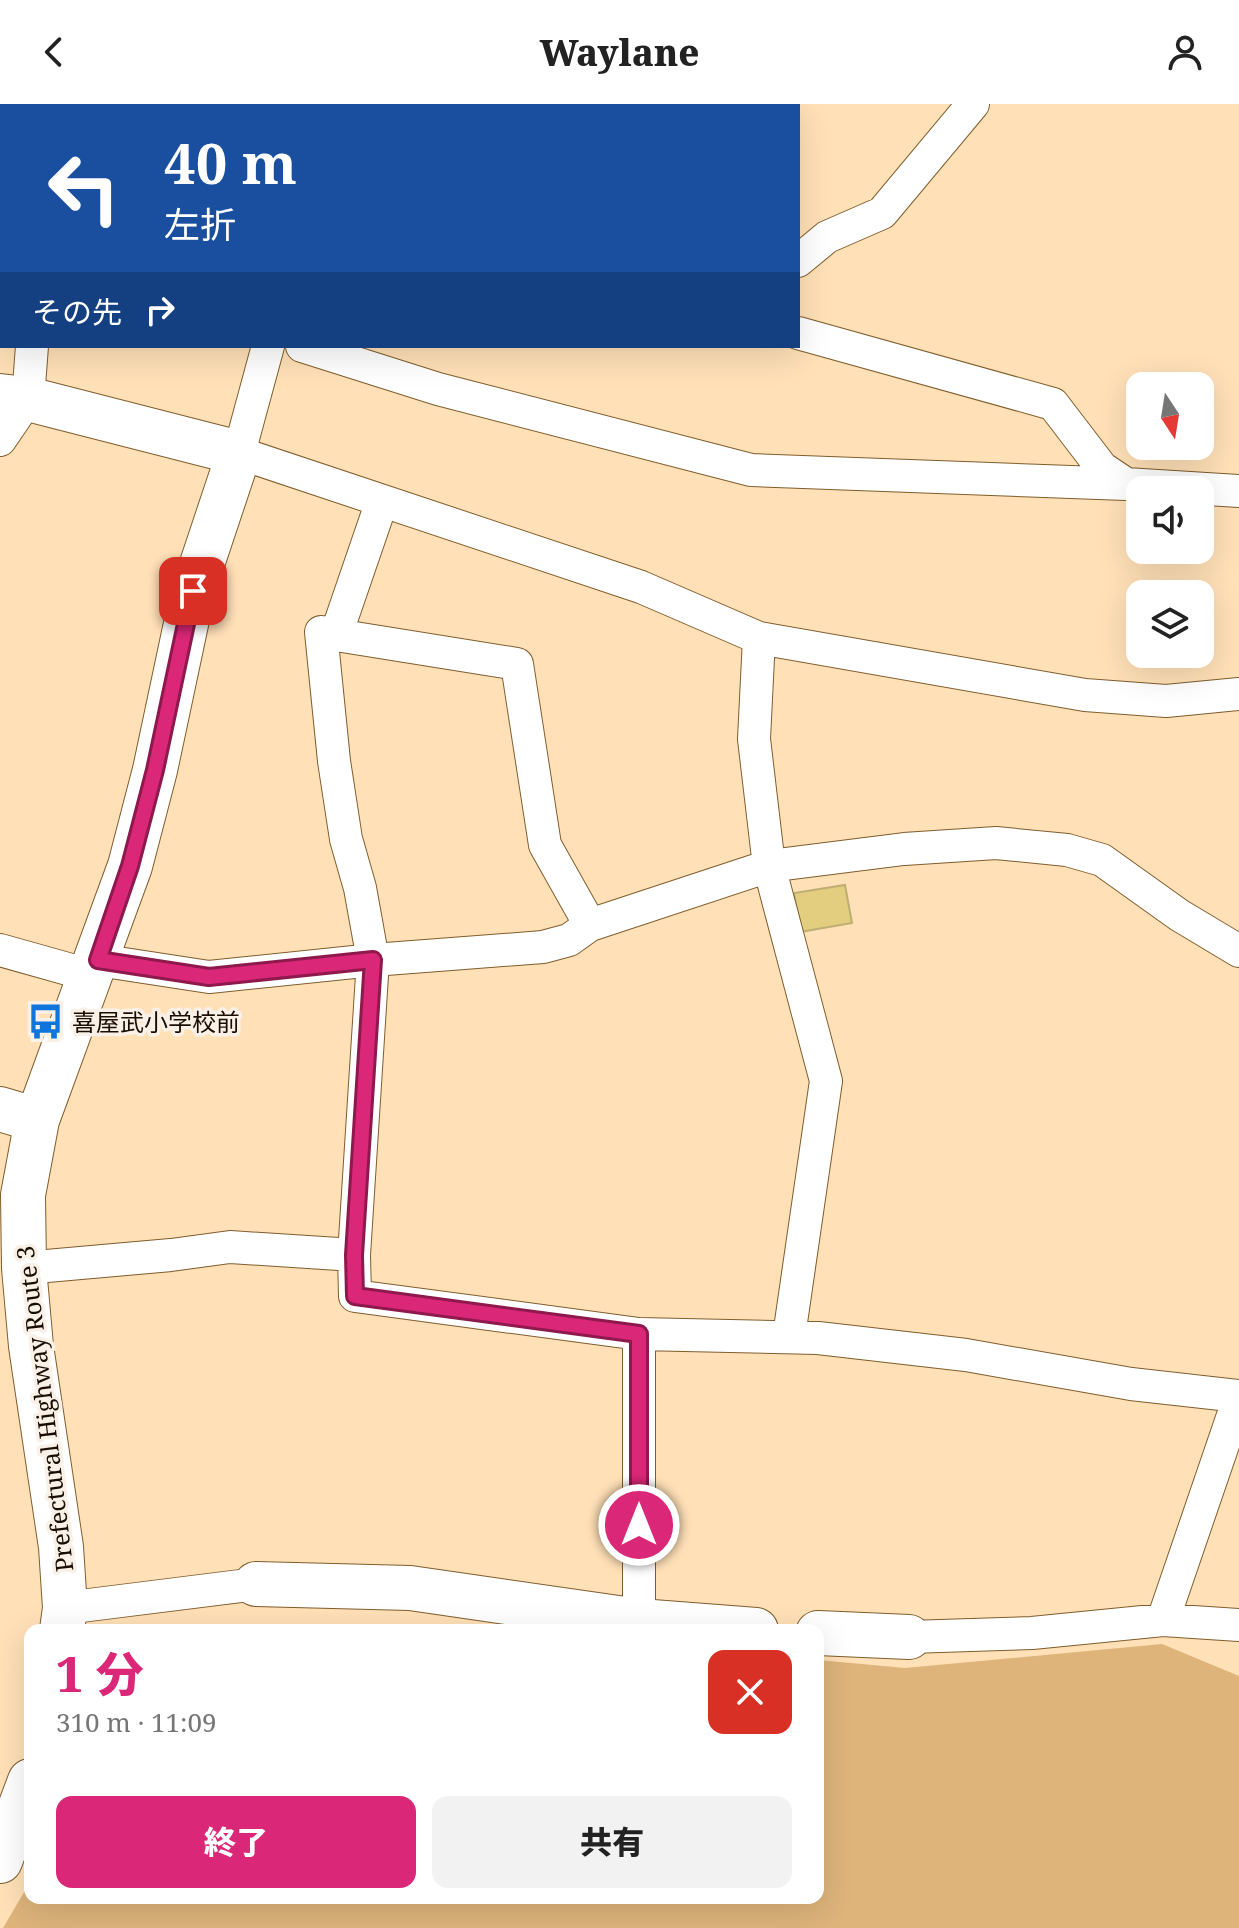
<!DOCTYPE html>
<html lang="ja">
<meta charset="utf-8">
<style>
body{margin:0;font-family:"Noto Serif","Noto Sans JP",serif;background:#f2f2f2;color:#222;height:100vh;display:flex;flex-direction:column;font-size:30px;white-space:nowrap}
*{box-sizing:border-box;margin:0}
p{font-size:26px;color:#767676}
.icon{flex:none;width:44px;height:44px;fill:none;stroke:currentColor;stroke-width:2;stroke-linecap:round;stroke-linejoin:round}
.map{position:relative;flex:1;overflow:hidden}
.side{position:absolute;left:24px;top:1520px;width:800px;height:280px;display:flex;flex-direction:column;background:#fff;border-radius:16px;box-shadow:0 8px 32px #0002}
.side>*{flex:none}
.hud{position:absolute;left:0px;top:0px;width:800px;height:244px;box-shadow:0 8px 32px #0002;background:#1a4fa0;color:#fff;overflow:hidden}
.needle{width:52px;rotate:168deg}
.fabs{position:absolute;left:1126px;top:268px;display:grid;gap:16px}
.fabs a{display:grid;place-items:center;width:88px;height:88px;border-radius:16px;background:#fff;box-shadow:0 8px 32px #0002;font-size:40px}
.pin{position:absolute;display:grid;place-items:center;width:68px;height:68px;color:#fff;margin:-34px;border-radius:16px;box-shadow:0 4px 12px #0006}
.me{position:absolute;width:88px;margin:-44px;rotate:0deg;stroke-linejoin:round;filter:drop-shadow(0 0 6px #0008)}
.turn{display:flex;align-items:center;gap:28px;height:168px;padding:0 32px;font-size:36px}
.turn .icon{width:104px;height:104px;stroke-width:2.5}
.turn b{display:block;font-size:56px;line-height:68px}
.then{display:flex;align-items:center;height:76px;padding:0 32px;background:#0003;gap:16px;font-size:30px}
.round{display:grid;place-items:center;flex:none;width:84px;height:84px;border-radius:16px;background:#f2f2f2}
.overview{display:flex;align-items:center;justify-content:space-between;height:136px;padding:0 32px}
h1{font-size:48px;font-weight:800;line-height:60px;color:#db2777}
.button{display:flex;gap:16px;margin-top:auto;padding:16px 32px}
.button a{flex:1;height:92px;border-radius:16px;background:#db2777;color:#fff;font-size:32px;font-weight:800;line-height:92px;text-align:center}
.button a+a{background:#f2f2f2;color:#222}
header{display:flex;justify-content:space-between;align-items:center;height:104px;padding:0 32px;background:#fff;font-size:36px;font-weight:800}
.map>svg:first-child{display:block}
.green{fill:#deb47b}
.building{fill:#e3ce7f;stroke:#beae73;stroke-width:2}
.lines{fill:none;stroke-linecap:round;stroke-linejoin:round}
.street-casing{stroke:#7f5d2c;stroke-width:34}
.secondary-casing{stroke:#7f5d2c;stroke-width:46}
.street{stroke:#fff;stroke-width:32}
.secondary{stroke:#fff;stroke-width:44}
.route-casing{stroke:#8e194d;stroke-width:20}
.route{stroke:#db2777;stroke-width:14}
.labels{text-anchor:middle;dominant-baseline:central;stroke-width:7;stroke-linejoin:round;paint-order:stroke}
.poi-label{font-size:24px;fill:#190c00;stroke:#f9f1e7;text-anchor:start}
.street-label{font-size:24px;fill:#190c00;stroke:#f9f1e7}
</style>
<header><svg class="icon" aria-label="back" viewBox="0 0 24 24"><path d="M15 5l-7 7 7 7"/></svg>Waylane<svg class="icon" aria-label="person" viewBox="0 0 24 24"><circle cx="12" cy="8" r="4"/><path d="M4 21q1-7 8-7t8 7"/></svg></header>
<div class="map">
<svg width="1239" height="1824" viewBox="0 0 1239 1824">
<rect width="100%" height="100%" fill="#ffe0b7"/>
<path class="green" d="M1162,1540l77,32v252h-1236l27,-46v16h788v-238l87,8z"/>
<path class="building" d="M845,781l7,38 -52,9 -6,-39z"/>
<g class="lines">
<defs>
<path id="street" d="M183,0l1,2
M58,2l2,-2
M301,2l1,-2
M798,157l29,-24 55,-24 91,-109
M798,229l255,71 49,64 24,16 113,7
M268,242l-29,107 402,134 118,51 326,57 81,6 73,-7
M302,242l136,43 313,81 375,14
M0,336l28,-41 4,-53
M382,397l-46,134 -15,-3 13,129 12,78 14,49 13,72 -19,295 1,41 284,38 179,4 148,17 165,29 108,12
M336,531l181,29 28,181 45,80
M759,534l-5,101 15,127 57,215 -37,255
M0,846l89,25
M98,856l111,17 164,-17 170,-13 26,-7 21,-15 179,-59 135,-17 92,-6 71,7 35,10 77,55 60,36
M24,1164l147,-13 59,-8 124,8
M65,1504l191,-24
M1163,1516l76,-222
M639,1517v-287
M909,1533l123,-4 131,-13 76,5"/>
<path id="secondary" d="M0,292l28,3 211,54 -46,138 -38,179 -25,96 -93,254 -14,75 1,73 7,78 30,201 4,61 -3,22
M0,1005l37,11
M256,1480l154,4 229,33 117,9
M818,1529l91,4
M0,1757l30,-80"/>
</defs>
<use href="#street" class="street-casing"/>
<use href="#secondary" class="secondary-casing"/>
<use href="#street" class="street"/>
<use href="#secondary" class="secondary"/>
</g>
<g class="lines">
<defs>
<path id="route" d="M193,487l-38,179 -25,96 -32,94 111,17 164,-17 -19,295 1,41 284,38v191"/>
</defs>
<use href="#route" class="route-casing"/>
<use href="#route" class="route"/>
</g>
<defs>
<symbol id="bus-bare" viewBox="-9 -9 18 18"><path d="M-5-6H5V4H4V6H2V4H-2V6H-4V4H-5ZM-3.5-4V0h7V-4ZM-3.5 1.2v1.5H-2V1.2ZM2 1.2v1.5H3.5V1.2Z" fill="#0f75dd" stroke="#f9f1e7" stroke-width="2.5" paint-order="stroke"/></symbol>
</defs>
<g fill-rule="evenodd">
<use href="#bus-bare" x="20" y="892" width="51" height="51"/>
</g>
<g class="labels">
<g class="poi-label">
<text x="72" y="917">喜屋武小学校前</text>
</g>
<g class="street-label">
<text transform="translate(44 1305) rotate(-97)">Prefectural Highway Route 3</text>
</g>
</g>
</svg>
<div class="fabs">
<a><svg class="needle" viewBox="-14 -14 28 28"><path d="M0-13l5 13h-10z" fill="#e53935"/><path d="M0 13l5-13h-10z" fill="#767676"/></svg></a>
<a><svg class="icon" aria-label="sound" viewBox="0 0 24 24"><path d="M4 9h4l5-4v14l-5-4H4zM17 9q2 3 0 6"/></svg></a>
<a><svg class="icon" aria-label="layers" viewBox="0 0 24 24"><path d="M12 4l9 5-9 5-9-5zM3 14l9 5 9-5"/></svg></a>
</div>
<div class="pin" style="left:193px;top:487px;background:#d93025"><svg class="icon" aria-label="arrive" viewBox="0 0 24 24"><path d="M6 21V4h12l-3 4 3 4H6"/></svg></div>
<svg class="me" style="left:639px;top:1421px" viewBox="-20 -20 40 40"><circle r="17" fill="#db2777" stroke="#fff" stroke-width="3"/><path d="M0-11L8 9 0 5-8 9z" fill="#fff"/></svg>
<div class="hud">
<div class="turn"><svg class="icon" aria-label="left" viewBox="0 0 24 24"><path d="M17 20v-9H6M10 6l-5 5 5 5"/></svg><div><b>40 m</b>左折</div></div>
<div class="then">その先<svg class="icon" aria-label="right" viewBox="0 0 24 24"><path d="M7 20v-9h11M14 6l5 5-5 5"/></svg></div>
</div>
<section class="side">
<div class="overview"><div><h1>1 分</h1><p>310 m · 11:09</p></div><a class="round" style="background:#d93025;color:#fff"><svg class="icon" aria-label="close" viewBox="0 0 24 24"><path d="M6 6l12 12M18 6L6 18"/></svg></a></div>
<div class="button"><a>終了</a><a>共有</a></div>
</section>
</div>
